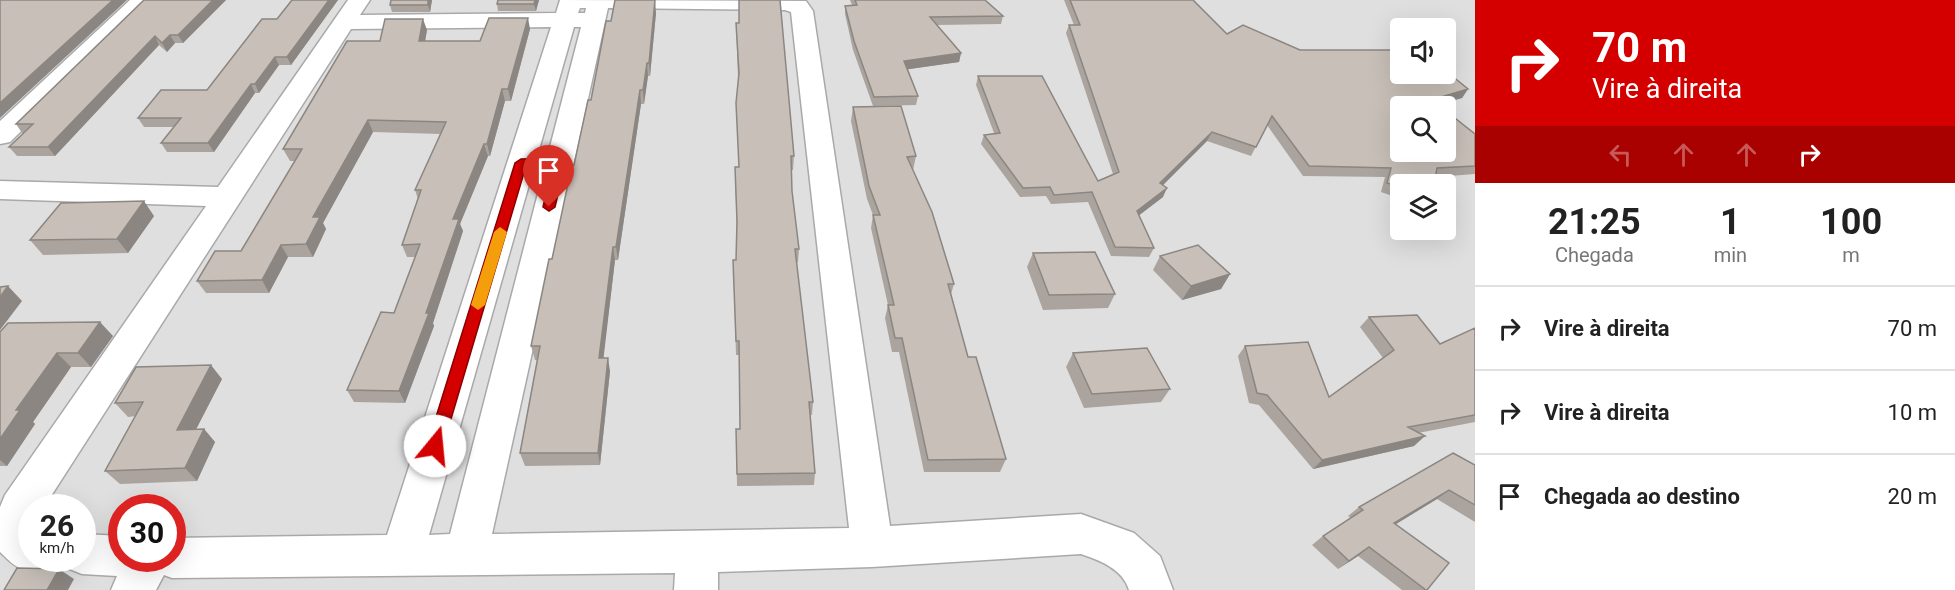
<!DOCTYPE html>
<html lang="pt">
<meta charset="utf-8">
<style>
body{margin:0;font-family:Roboto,sans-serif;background:#f6f6f6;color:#222;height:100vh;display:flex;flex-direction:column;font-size:22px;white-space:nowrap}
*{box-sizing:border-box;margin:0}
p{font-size:20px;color:#767676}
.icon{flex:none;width:33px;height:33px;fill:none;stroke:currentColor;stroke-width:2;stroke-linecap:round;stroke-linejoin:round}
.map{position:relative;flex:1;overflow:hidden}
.panel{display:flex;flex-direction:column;background:#fff;width:480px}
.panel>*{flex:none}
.guide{background:#d40000;color:#fff;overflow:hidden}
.fabs{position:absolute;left:1390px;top:18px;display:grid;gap:12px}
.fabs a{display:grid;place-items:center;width:66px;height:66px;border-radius:6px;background:#fff;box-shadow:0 6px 24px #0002;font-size:30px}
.speed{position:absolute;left:18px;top:494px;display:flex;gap:12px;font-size:30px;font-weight:700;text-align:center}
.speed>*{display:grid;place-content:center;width:78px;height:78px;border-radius:50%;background:#fff;box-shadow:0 6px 24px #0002;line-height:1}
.speed small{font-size:15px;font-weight:400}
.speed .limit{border:9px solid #d22;background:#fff;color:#111}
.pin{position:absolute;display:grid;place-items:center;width:51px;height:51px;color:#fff;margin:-62px -26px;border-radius:50% 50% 50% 0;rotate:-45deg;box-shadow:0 0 6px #0007}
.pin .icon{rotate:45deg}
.me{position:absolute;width:66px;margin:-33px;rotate:17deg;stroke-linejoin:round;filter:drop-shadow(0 0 4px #0008)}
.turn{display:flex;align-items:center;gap:21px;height:126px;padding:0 18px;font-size:27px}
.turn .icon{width:78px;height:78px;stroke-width:2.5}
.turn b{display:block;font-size:42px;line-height:51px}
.lanes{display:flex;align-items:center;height:57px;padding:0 18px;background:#0003;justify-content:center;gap:30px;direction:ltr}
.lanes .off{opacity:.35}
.eta{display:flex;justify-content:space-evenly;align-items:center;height:102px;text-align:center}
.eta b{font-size:36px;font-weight:700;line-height:42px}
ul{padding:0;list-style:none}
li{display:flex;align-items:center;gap:18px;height:84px;padding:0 18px;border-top:2px solid #e0e0e0}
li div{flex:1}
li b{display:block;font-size:22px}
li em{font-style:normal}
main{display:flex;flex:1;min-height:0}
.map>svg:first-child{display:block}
.residential{fill:#e0dfdf;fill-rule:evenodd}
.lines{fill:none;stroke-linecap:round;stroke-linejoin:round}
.street-casing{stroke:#a9a9a9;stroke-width:3}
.street{fill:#fff;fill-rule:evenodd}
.wall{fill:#aba49e}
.shaded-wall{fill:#8b8681}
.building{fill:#c7bfb8;stroke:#8b8681;stroke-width:1.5}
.route{fill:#d40000;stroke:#8a0000;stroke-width:1.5}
.slow{fill:#f59e0b}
</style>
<main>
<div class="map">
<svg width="1475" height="590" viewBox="0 0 1475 590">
<rect width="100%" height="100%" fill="#f2efe9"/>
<path class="residential" d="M0,0h1475v590h-1475zM1401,28h45v46h-45zM1401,106h45v46h-45zM1401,184h45v46h-45zM32,507h50v51h-50zM122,507h50v51h-50z"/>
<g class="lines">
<defs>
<path id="street" d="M130,0h24l-144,142 -10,2v-23z
M348,0h22l-10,15 196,-2 4,-13 246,1 7,10 77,515 191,-12 53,19 26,23 13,34h-44c-6,-21 -30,-30 -48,-36l-209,13 -154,5v18h-44l1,-17 -503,5 -8,-3 -8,15h-45l6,-14 -35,-2 -15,-6 -5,-10h20v-24l40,2v22h50v-20l215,-3 164,-508 -200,2 -307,478h-12v51h18l-3,7c-23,10 -30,4 -47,-13v-45l5,-12 201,-289 -206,-7v-18l218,6zM580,8h6l-1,5h-7zM608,8l177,2 6,2 58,516 -357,6zM574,27h7l-131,507 -21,1z"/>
</defs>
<use href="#street" class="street-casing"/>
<use href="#street" class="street"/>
</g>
<path class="wall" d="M144,0h82l-43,43h-8l-8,9 -8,-7 -104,111h-38l-8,-9 15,-14h-2l-6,-9z
M292,0h46l-47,65h-12l-20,28h-4l-41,59h-47l-6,-9 13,-16h-30l-6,-9 69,-28 70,-71z
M432,0l-2,12h-38l-2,-7z
M498,0h41l-3,11h-38l-1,-7z
M850,0h135l18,16 -2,8 -64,1 24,28 -2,9 -51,7 10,27 -2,9 -43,1 -20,-56 -8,-36v-8l7,-1z
M1064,0h129l34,34 73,16 168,39 -6,9 -24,7 37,29v40l-39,3 -35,7v15l-20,-7 4,-15 -82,-1 -36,-51 -16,31 -44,-15 -44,44v12l-24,18 15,33 -5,9 -38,-1 -23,-54 -37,2 -5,-8 -26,1 -39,-53 3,-9 10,-2 -18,-48 2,-9 120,105 15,-7 -47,-141 3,-8h5z
M656,13l-6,63h-2l-4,28h-3l-23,156h-3l-12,98 7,13 -10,94 -75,1 -5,-13 17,-93h-2l-4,-14 43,-181 37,-144z
M736,23l58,133 -1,14h-2l1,21 7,58 -1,13h-2l17,140 -1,13h-2l5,58 -1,12 -77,1 -1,-57h4l-1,-74h-3l-3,-95h3l1,-31 -2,-48 4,-14 -2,-51 1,-38z
M530,29l-19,72h-6l-15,55h-2l-28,68 3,7 -30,92 1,3 -29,77 -51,-1 -7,-12 47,-77 21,-56h-8l-5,-12 16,-46 -3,-9 26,-56 -68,-2 -50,91 3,6 -13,28h-25l-19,36h-63l-9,-12 44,-30 54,-90h-5l-7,-12 144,-119 -2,11h55z
M853,107l63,49 -3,14 41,114 -3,10 17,63 38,102 -6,13h-76l-25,-120h-7l-7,-34 3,-13 -17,-77 2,-13 -6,-16 -16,-78z
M154,216l-26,37 -85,2 -13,-15z
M1033,253l82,41 -7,14 -65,2 -16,-43z
M1160,256l70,18 -9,15 -39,11 -29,-30z
M1369,317l71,27 35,-16v94l-57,11 -4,13 -101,23 -54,-64 -10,-2 -11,-47 7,-10 84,51 54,-39 -23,-31z
M0,332l113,4 -22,31h-20l-38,55 2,2 -28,42h-7z
M1073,353l97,36 -9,13 -77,6 -18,-41z
M222,379l-26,50h8l11,13 -18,39 -77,3 -15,-13 31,-55 -8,1 -13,-14z
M1475,465v57l-38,-23 -41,25 31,66h-25l-44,-34 -20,13 -26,-24 11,-9 28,-18 -3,-2 11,-9z"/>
<path class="shaded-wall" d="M113,0h14l-127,118v-15z
M213,0h13l-43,43 -5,-8z
M329,0h9l-47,65 -4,-8z
M428,0h4l-2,12 -2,-7z
M535,0h4l-3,11 -2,-7z
M655,0l1,13 -6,63 -1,-13z
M528,18l2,11 -19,72 -3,-12z
M423,19l4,11 -4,23 -4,-12z
M170,35l5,8 -8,9 -5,-9z
M155,36l4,9 -104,111 -7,-9z
M961,53l-2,9 -56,8 1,-9z
M275,57l4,8 -20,28 -4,-9z
M647,63l1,13 -4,28 -1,-14z
M251,84l4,9 -41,59 -6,-9z
M502,89l3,12 -15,55 -3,-12z
M1468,89l-6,9 -30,8 -1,-6z
M640,90l1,14 -23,156 -2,-13z
M368,120l5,12 -50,91 3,6 -13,28 -7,-13 7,-27z
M1212,132l-5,9 -52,52 5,-10z
M484,144l4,12 -28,68 3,7 -30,92 1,3 -29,77 -6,-12 27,-78 27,-94z
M1167,188l-4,9 -30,23 4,-9z
M144,201l10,15 -26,37 -11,-14z
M281,245l7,12 -19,36 -7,-13z
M613,247l2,13 -13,111 -3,-13z
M1230,274l-9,15 -39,11 9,-14z
M8,286l14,15 -22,29v-33z
M100,322l13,14 -22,31 -13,-14z
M57,353l14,14 -38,55 2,2 -28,42 -7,-6v-21l16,-29z
M608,358l2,13 -10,94 -2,-12z
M211,365l11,14 -33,64 -12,-13z
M204,429l11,13 -18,39 -12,-13z
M1425,436l-11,10 -101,23 9,-9z
M1449,490l-12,9 -54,33 11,-9z
M1369,547l-11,9 -20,13 11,-8z
M59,569l15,10 -6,11h-21z"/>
<path class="building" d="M0,0h113l-113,103z
M144,0h69l-35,35h-8l-8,8 -7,-7 -107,111h-39l24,-23h-17z
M292,0h37l-42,57h-12l-20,27h-4l-43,59h-47l20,-25h-43l23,-28h46l55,-71h15z
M391,0h37v5h-38z
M498,0h37l-1,4h-37z
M615,0h40l-6,63h-2l-4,27h-3l-24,157h-3l-14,111h9l-10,95h-78l20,-107h-9l18,-87h3l20,-94h2l14,-65h3l15,-79h5z
M739,0h41l14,156h-3l1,35 7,58h-4l18,153h-4l6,71 -78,1 -1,-45h4l-1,-88h-3l-3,-81h3l1,-39 -2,-54h4l-3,-64 3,-30 -3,-50h3z
M855,0h130l18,16 -73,1 31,36 -57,8 14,35 -44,1 -20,-56 -9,-35 12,-1z
M1070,0h123l34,34 16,-9 57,25h101v24h45v-3l22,18 -37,11 9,6h-39v46h45v-41l29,23v32l-38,2 -3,16h-33v3l-14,-4 4,-15 -82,-2 -37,-50 -16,31 -44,-15 -52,51 7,5 -30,23 17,37 -39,-1 -23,-55 -38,3 -4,-8 -27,1 -39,-53 16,-2 -22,-57h64l56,105 21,-9 -50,-147h11z
M489,18h39l-20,71h-6l-15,55h-3l-31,75h6l-33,94h3l-30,78 -52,-1 34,-78 13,1 26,-69 -18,1 19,-55h-6l31,-68 -78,-2 -55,97h7l-14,27 -25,1 -19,35 -65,1 18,-30h26l61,-102h-19l64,-108h33l5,-22h38l-4,22h61z
M901,106l15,50 -9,1 25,55 22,72h-6l20,73h8l30,102 -78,1 -26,-122h-7l-7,-33h6l-21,-90h7l-11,-29 -16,-79z
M144,201l-27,38 -87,1 31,-37z
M1198,245l32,29 -39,12 -31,-30z
M1095,252l20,42 -66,1 -16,-42z
M8,286l-8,11v-10z
M1417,315l23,29 35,-16v87l-67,12 17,9 -103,24 -55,-65 -10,-2 -12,-47 63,-4 21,55 65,-47 -25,-33z
M100,322l-22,31h-21l-41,57h4l-20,29v-107l8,-9z
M1147,348l23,41 -78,5 -19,-41z
M211,365l-34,65 27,-1 -19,39 -80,3 38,-69 -28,1 21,-36z
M1453,453l22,12v40l-26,-15 -55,33 55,40 -22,27h-1l-57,-43 -20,14 -26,-25 40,-26 -4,-3z
M17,568l42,1 -12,21h-43z"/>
<path class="route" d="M560,158l6,3 -11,46 -6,4 -6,-4 10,-42 -27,1 -83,280 -2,5 -6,2 -5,-2 -3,-5 88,-283 6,-4z"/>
<path class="slow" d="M500,227l7,5 -22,73 -7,5 -7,-5 23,-73z"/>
</svg>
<div class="fabs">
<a><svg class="icon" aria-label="sound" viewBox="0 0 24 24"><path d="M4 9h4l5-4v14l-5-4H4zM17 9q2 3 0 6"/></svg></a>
<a><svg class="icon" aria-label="search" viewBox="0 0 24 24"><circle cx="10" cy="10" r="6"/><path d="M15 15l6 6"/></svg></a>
<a><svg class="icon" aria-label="layers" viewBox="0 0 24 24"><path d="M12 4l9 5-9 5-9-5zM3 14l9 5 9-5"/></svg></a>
</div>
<div class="speed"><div>26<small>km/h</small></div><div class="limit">30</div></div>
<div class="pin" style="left:549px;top:207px;background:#d93025"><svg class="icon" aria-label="arrive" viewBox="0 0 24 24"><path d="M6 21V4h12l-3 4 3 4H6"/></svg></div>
<svg class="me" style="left:435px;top:446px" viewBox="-20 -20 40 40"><circle r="19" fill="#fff"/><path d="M0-13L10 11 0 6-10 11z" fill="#d40000"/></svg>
</div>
<section class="panel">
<div class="guide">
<div class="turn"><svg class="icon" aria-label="right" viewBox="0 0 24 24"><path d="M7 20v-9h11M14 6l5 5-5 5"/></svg><div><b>70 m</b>Vire à direita</div></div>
<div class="lanes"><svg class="icon off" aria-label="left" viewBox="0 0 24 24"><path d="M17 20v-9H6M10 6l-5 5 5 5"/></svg><svg class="icon off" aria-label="ahead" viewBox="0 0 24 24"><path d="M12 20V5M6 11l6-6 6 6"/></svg><svg class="icon off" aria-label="ahead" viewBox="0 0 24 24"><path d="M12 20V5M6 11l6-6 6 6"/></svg><svg class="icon" aria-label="right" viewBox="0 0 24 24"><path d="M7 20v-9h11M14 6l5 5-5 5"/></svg></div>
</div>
<div class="eta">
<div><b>21:25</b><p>Chegada</p></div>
<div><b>1</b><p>min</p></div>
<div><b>100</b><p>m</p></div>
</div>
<ul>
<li><svg class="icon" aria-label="right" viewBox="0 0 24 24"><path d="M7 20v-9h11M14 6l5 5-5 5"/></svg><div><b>Vire à direita</b></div><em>70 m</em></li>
<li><svg class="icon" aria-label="right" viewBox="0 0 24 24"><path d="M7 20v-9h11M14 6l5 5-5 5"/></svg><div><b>Vire à direita</b></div><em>10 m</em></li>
<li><svg class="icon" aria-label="arrive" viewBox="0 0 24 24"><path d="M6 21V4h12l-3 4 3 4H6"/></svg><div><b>Chegada ao destino</b></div><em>20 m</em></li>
</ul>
</section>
</main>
